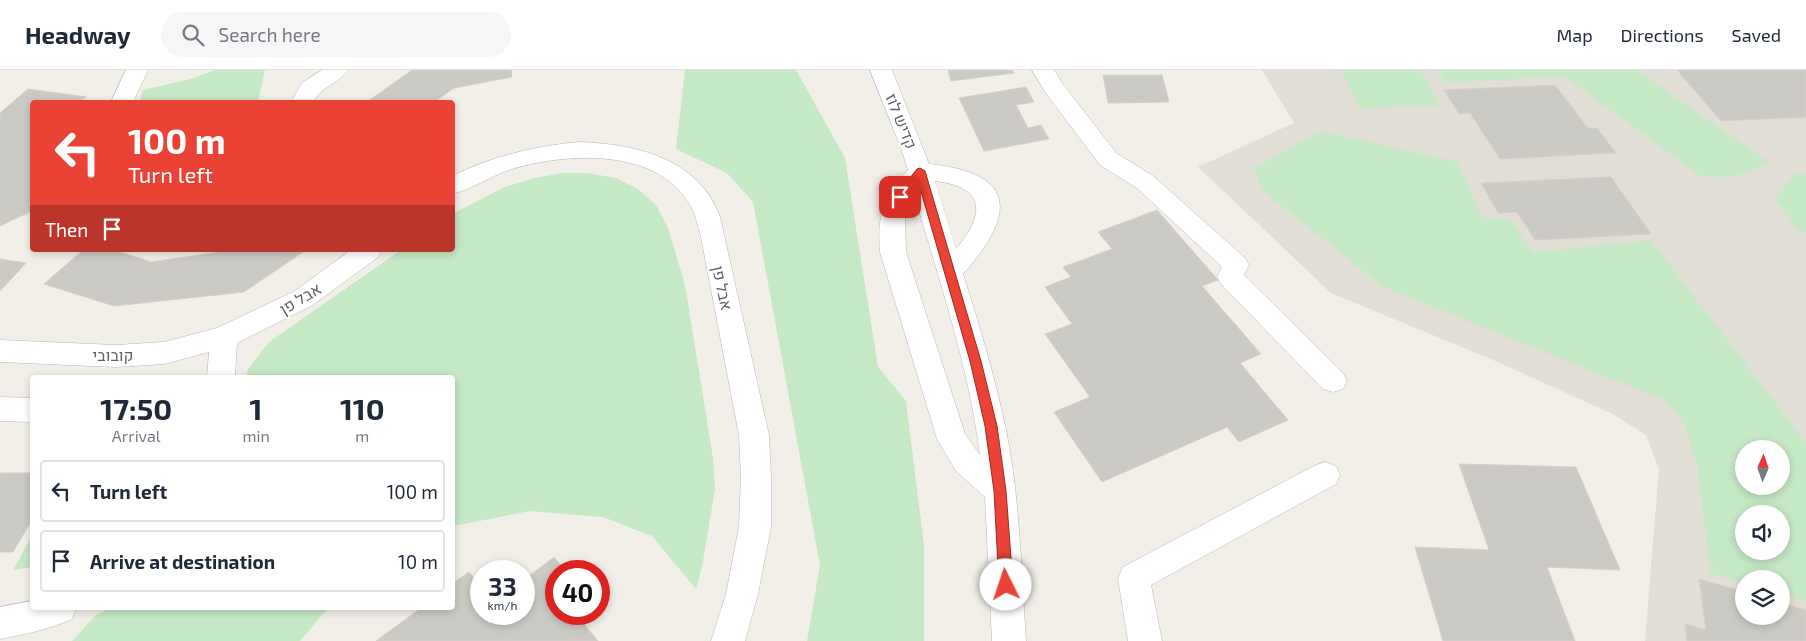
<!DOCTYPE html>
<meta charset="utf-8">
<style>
body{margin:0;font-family:"Exo 2",Heebo,sans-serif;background:#f6f6f7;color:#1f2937;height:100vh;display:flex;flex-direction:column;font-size:19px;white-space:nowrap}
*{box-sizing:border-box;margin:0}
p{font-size:16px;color:#747a83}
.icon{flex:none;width:28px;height:28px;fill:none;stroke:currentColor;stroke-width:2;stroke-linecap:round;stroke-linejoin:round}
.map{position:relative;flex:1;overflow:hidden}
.panel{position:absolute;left:30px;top:305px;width:425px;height:235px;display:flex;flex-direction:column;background:#fff;border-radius:5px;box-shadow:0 2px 8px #0003}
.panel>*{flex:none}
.top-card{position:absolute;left:30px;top:30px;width:425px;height:152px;border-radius:5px;box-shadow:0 2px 8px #0003;background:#ea4335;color:#fff;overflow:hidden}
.needle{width:32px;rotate:2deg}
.fabs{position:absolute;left:1735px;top:370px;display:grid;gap:10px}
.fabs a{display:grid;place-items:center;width:55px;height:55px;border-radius:50%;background:#fff;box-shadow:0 2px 8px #0003;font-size:25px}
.speed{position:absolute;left:470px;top:490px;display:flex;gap:10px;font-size:25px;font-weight:700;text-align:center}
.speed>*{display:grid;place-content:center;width:65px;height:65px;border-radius:50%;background:#fff;box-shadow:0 2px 8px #0003;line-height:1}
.speed small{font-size:12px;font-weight:400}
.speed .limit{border:8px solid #d22;background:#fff;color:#111}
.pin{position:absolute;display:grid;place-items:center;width:42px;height:42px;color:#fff;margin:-21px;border-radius:10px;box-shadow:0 2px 8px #0006}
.me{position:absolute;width:55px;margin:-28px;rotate:356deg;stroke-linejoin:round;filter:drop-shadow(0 0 4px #0008)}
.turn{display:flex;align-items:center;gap:18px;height:105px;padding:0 15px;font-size:22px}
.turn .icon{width:65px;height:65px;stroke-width:2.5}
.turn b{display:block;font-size:35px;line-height:42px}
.then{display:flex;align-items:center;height:48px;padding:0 15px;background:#0003;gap:10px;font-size:19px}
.eta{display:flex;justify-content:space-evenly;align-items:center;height:85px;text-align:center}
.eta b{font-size:30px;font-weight:700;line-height:35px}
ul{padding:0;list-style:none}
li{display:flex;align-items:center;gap:15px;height:62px;margin:0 10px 8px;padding:0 5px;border:2px solid #e0e1e3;border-radius:5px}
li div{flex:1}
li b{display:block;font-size:19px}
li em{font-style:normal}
header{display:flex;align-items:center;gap:30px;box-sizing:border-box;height:70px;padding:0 25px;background:#fff;border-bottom:1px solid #e0e1e3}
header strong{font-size:24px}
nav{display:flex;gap:28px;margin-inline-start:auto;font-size:18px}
.search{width:350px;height:45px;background:#f6f6f7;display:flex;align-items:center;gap:12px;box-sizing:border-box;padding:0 18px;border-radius:28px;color:#747a83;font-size:19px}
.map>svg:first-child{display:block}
.education{fill:#e1ded6;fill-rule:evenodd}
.green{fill:#c5e8c5;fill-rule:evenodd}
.building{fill:#cccac5;stroke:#d6d1c6}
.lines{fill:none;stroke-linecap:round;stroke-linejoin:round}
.minor-casing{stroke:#b5b8bc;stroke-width:1}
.minor{fill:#fff;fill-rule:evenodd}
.route{fill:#ea4335;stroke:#982c22}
.labels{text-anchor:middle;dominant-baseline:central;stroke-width:4;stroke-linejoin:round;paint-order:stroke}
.street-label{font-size:16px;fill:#5f6368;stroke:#fff}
</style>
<header>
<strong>Headway</strong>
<div class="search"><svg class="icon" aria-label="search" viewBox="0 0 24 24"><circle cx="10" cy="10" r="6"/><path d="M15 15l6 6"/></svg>Search here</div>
<nav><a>Map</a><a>Directions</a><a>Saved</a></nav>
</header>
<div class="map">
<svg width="1806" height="571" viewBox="0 0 1806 571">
<rect width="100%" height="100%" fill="#f1efe8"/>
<path class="education" d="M1262,0h544v571h-161l14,-172 -13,-34 -33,-21 -120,-54 -162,-67 -133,-126 96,-44zM1744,379h37v37h-37zM1744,444h37v37h-37zM1744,509h37v37h-37z"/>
<path class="green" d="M215,0h50l-7,32h-119l4,-12 48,-11z
M685,0h111l49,88 33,209 28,34 18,144v96h-117l13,-76 -67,-363 -26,-29 -51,-24z
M1341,0h79l21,36 -81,2z
M1437,0h199l133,92c-26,15 -40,17 -69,14l-136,-100 -118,7z
M1320,61l138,31 24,55 29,4 22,31 118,-12 155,203v158l-25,-7v-15h-37v4l-34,-10 -12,-103 -13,-45 -21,-25 -281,-113 -122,-98 -7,-20zM1744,379h37v37h-37zM1744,444h37v37h-37z
M563,103h24l29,5 23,12 17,15 12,23 17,57 28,173 2,31 -13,78 -6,22 -44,-53 -49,-19 -73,-6 -77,15 -1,-148 -206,-1 2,-8 21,-27 132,-92h51l1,-35 1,-2 51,-26 30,-9z
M1796,103l10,2v57l-7,-1 -24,-33z
M32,466v31l-19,3z
M109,538h219l-28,33h-228l24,-26z"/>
<path class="building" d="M412,0h99l1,7 -58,11 -20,14h-67z
M948,0h64l2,3 -63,8z
M1677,0h129v47l-85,4z
M1103,5h59l7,27 -61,1z
M1555,15l33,43h9l19,25 -116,6 -30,-46 -11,1 -15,-24z
M1026,17l8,15 -18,3 12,23 13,-3 8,14 -65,12 -25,-53z
M28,19l58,8 -6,5h-48v109l-32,15v-113z
M1611,107l40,57 -116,6 -18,-28 -19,1 -17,-30z
M1157,140l61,70 -16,6 59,68 -21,9 48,57 -49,22 -12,-15 -125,55 -48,-70 36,-15 -45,-63 27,-10 -27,-37 26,-10 -8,-10 49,-18 -14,-17z
M83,180h31l37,12 83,-12h72l-62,42 -130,14 -70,-22z
M0,189l26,4 -26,28z
M1459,394l117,3 44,103 -73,-3 28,74h-132l-28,-94 74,3z
M0,403h32v47l-19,32h-13z
M554,487l12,14h-10v43h40l-12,10 14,17h-222l45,-33h31v-24l17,-12 12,15v27h43v-34z
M1699,509l45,13v24h37v-13l25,7v31h-119l-2,-17 21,6z"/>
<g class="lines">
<defs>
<path id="minor" d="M126,0h22l-15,32h-22z
M322,0h26c-10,14 -25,15 -35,32h-22l11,-19z
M870,0h22l37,94c90,9 86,52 34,110 16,50 31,100 42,151 15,70 16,144 21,216h-34l-7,-144 -29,-26 -19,-32 -57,-187c-3,-36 3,-56 28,-82l-7,-22zM935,111c52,6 50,34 21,68zM914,124c25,86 55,172 66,261l-15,-21 -59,-182 -1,-35 2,-9z
M1032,0h22l8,13 54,70 37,23 92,82 4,7 -5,10 99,98 4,8 -4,8 -10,3 -10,-3 -102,-105 -4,-7 5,-10 -85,-79 -37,-23 -55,-73z
M579,72c56,2 120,16 141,75l49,218 2,42v50l-13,67 -13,47h-34l15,-47 13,-67 2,-50 -2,-42 -39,-203c-3,-7 -4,-15 -7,-22 -32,-64 -127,-58 -184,-40 -20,7 -37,19 -57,24v-18c41,-20 83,-30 127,-34z
M351,180h31l-4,7 -65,48 -76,38 -2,35h-28l2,-26 -45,12 -48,3 -116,-5v-22l116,5 48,-3 53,-14 78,-37z
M0,327l32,1v24l-32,-1z
M1325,392l11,4 4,9 -4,9 -185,101 11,56h-34l-10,-63 5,-11 191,-101z
M32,531v7h44l-4,11c-24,11 -47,15 -72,20v-32z"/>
</defs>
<use href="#minor" class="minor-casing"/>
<use href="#minor" class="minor"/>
</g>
<path class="route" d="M920,98l5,3 56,190 16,65 9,65 7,94 -2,4 -5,2 -5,-2 -2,-4 -5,-94 -9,-65 -15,-65 -52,-180 -15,18h-7l-1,-2 22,-28z"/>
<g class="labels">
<g class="street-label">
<text transform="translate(902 51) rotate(68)">קדיש לוז</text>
<text transform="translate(723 218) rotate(78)">אבל פן</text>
<text transform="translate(300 228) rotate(-31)">אבל פן</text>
<text x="113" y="284">קובובי</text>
</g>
</g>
</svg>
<div class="fabs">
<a><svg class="needle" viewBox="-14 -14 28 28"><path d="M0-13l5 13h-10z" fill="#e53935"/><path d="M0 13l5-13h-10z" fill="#747a83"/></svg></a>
<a><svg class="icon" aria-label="sound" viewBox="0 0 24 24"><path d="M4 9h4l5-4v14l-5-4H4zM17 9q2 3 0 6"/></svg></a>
<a><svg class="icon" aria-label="layers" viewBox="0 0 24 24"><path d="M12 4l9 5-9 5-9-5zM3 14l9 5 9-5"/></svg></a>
</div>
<div class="speed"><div>33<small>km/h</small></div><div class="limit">40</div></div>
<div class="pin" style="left:900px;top:127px;background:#d93025"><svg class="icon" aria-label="arrive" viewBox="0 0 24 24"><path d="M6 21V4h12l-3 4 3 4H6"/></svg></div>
<svg class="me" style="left:1006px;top:515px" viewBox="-20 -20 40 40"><circle r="19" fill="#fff"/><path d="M0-13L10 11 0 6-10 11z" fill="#ea4335"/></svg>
<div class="top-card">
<div class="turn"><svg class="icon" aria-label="left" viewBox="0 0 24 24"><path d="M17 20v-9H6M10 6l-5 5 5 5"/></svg><div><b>100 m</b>Turn left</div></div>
<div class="then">Then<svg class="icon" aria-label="arrive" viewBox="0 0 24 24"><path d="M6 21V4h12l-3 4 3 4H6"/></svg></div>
</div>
<section class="panel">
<div class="eta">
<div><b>17:50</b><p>Arrival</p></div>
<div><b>1</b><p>min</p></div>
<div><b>110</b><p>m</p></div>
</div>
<ul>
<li><svg class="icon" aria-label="left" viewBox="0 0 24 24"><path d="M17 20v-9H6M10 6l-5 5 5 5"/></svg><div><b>Turn left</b></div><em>100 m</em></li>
<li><svg class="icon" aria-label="arrive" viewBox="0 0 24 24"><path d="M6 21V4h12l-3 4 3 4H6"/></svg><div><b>Arrive at destination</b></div><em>10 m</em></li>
</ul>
</section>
</div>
